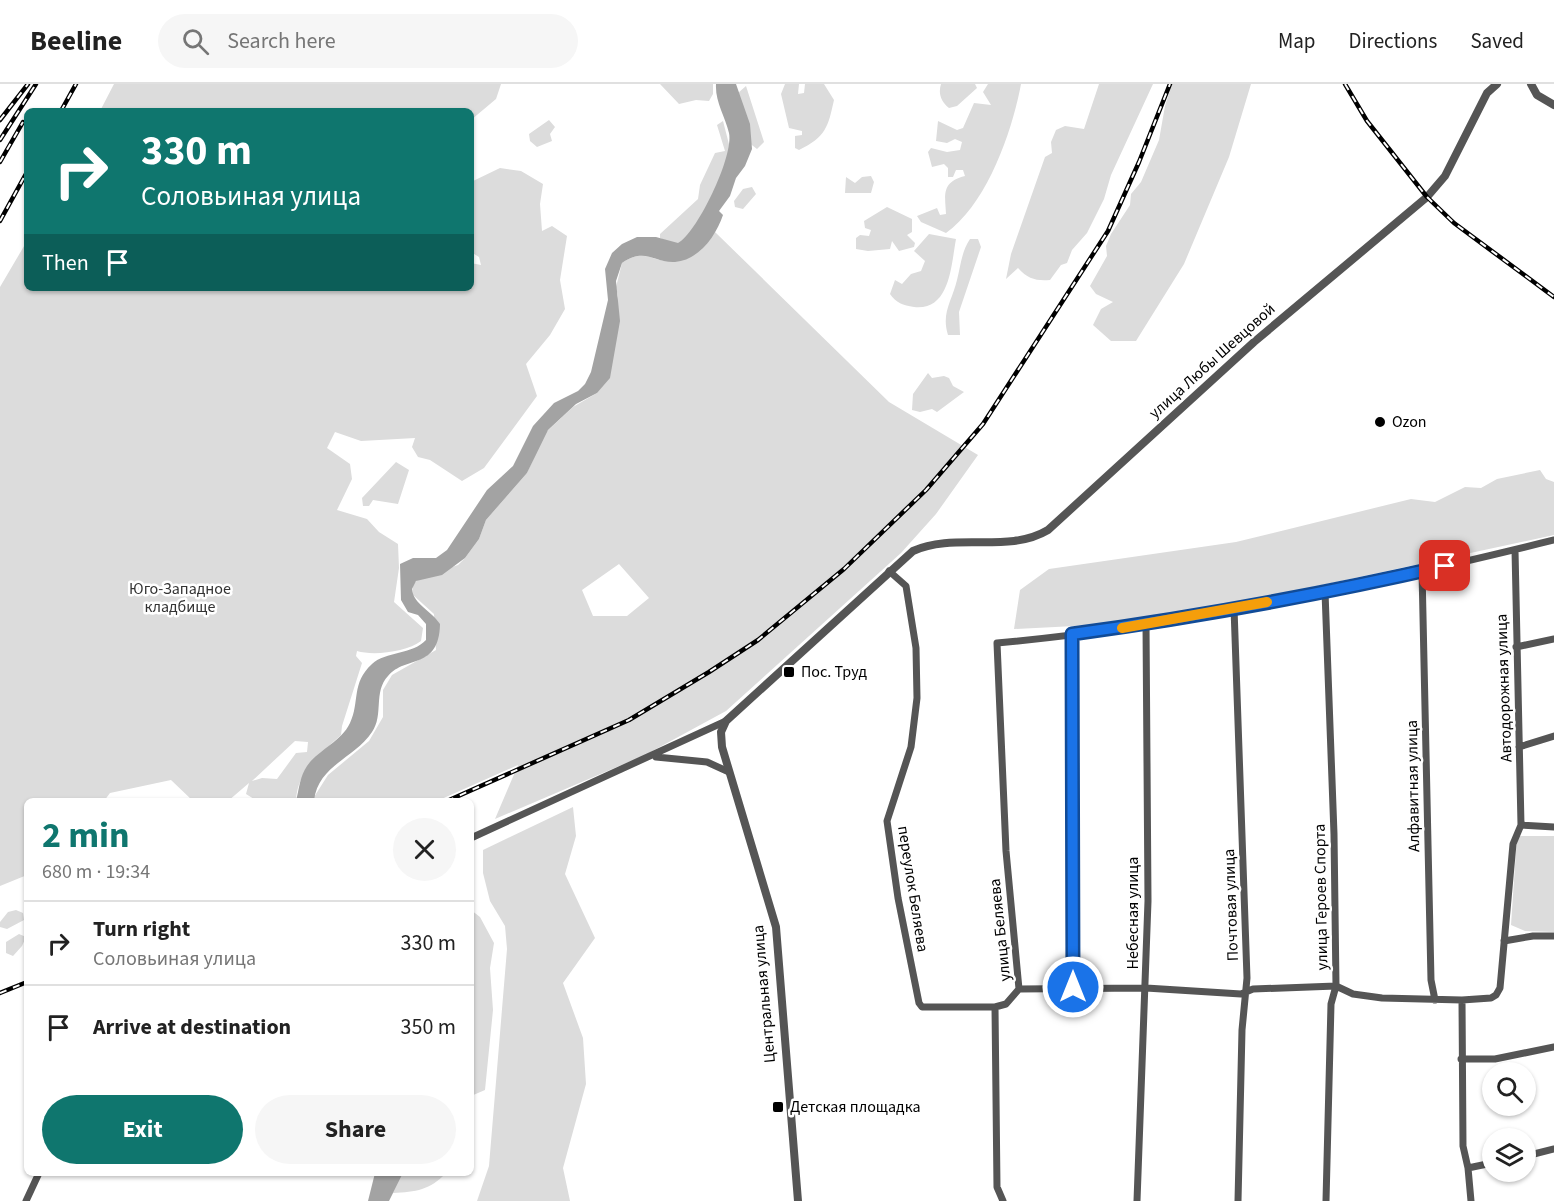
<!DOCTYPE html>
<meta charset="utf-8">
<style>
body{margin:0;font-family:"Source Sans 3",sans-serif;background:#f6f6f6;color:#222;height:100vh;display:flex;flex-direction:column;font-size:22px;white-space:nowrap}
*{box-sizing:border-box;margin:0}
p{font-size:20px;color:#767676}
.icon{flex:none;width:33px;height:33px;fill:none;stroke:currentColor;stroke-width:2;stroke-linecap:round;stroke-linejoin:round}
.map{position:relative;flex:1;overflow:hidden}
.side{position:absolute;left:24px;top:714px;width:450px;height:378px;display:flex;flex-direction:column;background:#fff;border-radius:9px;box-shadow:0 2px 4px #0004}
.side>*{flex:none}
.hud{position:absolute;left:24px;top:24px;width:450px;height:183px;border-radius:9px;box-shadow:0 2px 4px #0004;background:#0f766e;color:#fff;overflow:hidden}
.tools{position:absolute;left:1482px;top:978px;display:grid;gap:12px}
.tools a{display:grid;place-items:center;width:54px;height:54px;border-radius:50%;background:#fff;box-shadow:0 2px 4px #0004;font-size:30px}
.pin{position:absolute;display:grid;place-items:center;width:51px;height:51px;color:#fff;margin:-26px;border-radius:12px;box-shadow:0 3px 9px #0006}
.me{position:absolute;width:66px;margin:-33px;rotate:0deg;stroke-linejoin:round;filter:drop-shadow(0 0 4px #0008)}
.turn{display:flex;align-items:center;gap:21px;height:126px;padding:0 18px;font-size:27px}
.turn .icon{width:78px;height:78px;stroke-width:2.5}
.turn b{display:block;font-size:42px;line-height:51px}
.then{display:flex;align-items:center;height:57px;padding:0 18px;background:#0003;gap:12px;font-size:22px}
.round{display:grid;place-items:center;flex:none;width:63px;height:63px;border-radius:32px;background:#f6f6f6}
.overview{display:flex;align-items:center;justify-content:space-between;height:102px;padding:0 18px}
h1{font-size:36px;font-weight:700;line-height:45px;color:#0f766e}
.primary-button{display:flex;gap:12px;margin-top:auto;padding:12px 18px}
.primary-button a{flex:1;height:69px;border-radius:36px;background:#0f766e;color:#fff;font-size:24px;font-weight:700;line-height:69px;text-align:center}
.primary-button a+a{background:#f6f6f6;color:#222}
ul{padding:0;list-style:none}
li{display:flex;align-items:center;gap:18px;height:84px;padding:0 18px;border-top:2px solid #e0e0e0}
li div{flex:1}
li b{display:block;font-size:22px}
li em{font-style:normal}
header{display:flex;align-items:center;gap:36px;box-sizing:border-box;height:84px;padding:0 30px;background:#fff;border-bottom:2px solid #e0e0e0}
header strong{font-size:28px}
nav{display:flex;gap:33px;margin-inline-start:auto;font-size:21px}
.search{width:420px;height:54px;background:#f6f6f6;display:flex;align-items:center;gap:15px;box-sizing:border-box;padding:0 21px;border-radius:33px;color:#767676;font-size:22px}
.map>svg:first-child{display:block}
.green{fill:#dcdcdc;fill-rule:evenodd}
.water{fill:#a3a3a3}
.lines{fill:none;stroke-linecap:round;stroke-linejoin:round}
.minor{stroke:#555;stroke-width:7}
.tertiary{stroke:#555;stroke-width:8}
.rail-casing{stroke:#000;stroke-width:4.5}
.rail{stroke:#fff;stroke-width:2;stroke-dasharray:7;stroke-linecap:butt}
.route-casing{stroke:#114b97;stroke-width:15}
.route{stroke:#1a73e8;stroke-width:10}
.slow{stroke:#f59e0b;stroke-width:10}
.poi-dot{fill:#000;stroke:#fff;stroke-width:2}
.labels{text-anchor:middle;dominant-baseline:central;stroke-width:5;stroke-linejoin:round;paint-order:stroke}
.street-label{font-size:16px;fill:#000;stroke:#fff}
.poi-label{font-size:16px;fill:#000;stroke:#fff;text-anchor:start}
.park-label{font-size:16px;fill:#333;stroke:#fff}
</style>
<header>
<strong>Beeline</strong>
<div class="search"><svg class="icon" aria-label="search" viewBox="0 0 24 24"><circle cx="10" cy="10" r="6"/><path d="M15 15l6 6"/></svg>Search here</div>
<nav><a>Map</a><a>Directions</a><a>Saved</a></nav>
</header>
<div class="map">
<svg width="1554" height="1117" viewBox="0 0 1554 1117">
<rect width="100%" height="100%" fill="#fff"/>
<path class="green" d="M114,0h387l-5,15 -25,21v-9h-371z
M660,0h53v10l-4,7 -13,-1 -17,4z
M785,0h14l-1,10 6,-1 1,-9h19l10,16c-6,27 -8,37 -35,50l-4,-2v-12l7,-1v-4l-13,-3 -8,-34z
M941,0h34l2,4 -20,18 -8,2c-8,-7 -11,-14 -8,-24z
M988,0h33c-9,48 -34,120 -75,149l-25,-11 -4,-6 20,-8 3,7 6,-1c-1,-19 -5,-32 19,-38l-2,-6h-7l-3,7h-5v-9l-4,-4 -12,3 -4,-15 3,-4 16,4 13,-2 2,-8 -7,-3 -8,4 -11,-2 2,-20 19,9 6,-2 11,-25 17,2 -8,-13z
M1099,0h54l-42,91 -7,24 -17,34 -15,17 -5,13 -6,2 -11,15c-14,1 -22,-1 -32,-12l-12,11 5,-25 34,-97 7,-4 -1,-11 5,-12 9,-4 19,3z
M1172,0h79l-22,73 -45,107 -48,77h-25l-18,-16 8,-16 12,-7 -17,-8 -6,-8 17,-30 -1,-10 5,-12 19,-29 1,-11 10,-12 18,-42 6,-34z
M746,2l18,56 -7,7 -9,-7 -10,-49z
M549,36l6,7 -5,7 2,7 -15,6 -7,-6 -1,-7z
M723,37l8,31 -10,38 -40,57 -21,-9v-4l38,-35 2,-14 15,-32 10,-2 -8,-26z
M500,84l21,3 22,13 -3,20 2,27 10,-5 15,10 -7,44 5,29 -15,26 -24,29 11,32 -53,72 -22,13 -32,-21 -12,-3 -6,-10 3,-9 -54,3 -26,-9 -8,16 23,16 2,15 -15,31 30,9 12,13 19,12 1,24 -5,34 29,26 -2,13c-14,11 -48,15 -64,10l-1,5 6,7 -20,63 -1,9c-20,18 -44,36 -45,66h-39l-11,-7 3,-11 -21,18h-35l-22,-21 -61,13 -6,8h-77v74l-27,11v-599l27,-46v47h444v-25l10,2 -2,-8 -8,-5v-70zM295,657l13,1 -1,10 -11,1 -19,26 -15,-1 -10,3z
M871,92l3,6 -3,11h-26l1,-16 9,6 7,-6z
M752,103l4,7 -13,15 -8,-2 -1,-6 9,-12z
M887,123l25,12v13l-5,3 8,8 -1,4 -15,4 -7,-10 -2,8 -22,2 -12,-2v-11l4,-3 9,1 2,-6 -6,-2 -1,-7z
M715,148l174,170 89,53 -42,59 -35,39 -175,158 -81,44 -150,64 23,-54 -81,36h-122l-1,-4 14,-22 41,-34 14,-24v-27l9,-15 44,-25 -2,-36 -22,-20 1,-10 7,-6 38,-13 7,-7 14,-19 7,-19 41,-47 18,-40 28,-26 24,-14 21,-97 -2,-9 6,-24c24,-16 30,0 51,-2 19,-2 31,-16 42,-29zM619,480l30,34 -22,18h-34l-11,-26z
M929,150l27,5c-5,27 -6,72 -42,68 -11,-2 -18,-4 -24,-13l5,-14 7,4 9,-10 10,-3 4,-10 -11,-10z
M970,155h8l3,8 -22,65 1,23h-12c-7,-22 4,-34 9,-55 4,-15 4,-27 13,-41z
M928,289l4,5 12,-2 5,2 4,8 11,6 -27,20 -5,-3 -12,3 -8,-2 1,-16z
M396,378l13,8 -11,34 -25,-4 -4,6h-6l-1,-8z
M1540,386l6,9 8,3v53l-362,78 -78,11 -100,5 6,-39 29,-21 187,-27 175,-43 24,3 30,-15 16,1 16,-9z
M573,723l3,29 -11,38 30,64 -32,45 20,55 3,46 -23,84 7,33h-93l12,-35 18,-217 -2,-23 -15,-25 -7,-28v-23z
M1517,752h37v96l-29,-1 -14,-6z
M16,826l7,3 1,7 -17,9 -7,-2v-5l8,-10z
M471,826l9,7 14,26 -4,25 3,42 -8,80 -14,6z
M19,850l7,3 -4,9 -9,10 -7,-3v-11z
M403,1089h43c-16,17 -30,19 -53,20z"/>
<path class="water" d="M716,0h20l14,40 2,25 -7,17 -9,12 -6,18 -11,15 4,4c-7,21 -24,45 -48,47 -22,1 -29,-15 -53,1l-6,18 4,40 -10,57 -13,15 -21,11 -28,26 -21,43 -41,47 -7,19 -14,19 -23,17 -26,6 -4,8c1,15 20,22 28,35 -1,46 -34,31 -52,52 -15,16 -4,39 -16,56 -18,27 -54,33 -58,69h-18c3,-12 4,-25 11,-35 11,-16 34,-24 43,-43 10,-21 1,-40 22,-59 14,-13 40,-9 54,-24v-16l-8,-9 -10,-3 -7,-12 -1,-36 13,-6h23l11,-8 40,-60 26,-24 20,-40 21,-23 24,-12 7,-7 6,-12 17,-72 -3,-31 7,-16 10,-9 15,-7h19l22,6c19,-10 56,-87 51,-110 -4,-17 -14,-31 -13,-49z
M375,1089h28l-14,28h-21z"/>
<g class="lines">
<path class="minor" d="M1515,466l6,275
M889,487l17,15 10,62 1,50 -6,49 -24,74 11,77 21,105 3,4h73
M1422,487l9,409 4,20
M1325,508l9,242 2,152 -5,18 -5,197
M1234,524l13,370 -5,52 -4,171
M1072,550l1,354
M1516,563l38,-8
M1519,663l35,-11
M656,673l51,5 22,10
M1521,741l33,2
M471,754l255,-117
M1504,857l29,-5h21
M1019,905l127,-1 95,6 12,-5 83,-3 17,8 29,4 80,2 29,-2 5,-3 4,-7 13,-144 8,-19
M1462,916l1,146 5,22 3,33
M1461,975h34l59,-12
M1526,1072l28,-7
M1468,1084l24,-5
M26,1117l13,-28
M1003,1117l-6,-14 -2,-180 11,-3 13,-15 -13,-138 -9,-208c188,-17 374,-58 557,-103
M1137,1117l11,-300 -2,-277"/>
<path class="tertiary" d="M1531,0l6,11 17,10
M798,1117l-22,-274 -54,-180 -1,-15 5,-11 187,-170c42,-19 95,3 135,-21l206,-188 173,-145 18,-21 42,-83 10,-9"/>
<defs>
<path id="rail" d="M1345,0l22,37 60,76 27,26 100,74
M61,27l15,-27
M0,36l28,-36
M0,56l36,-56
M0,78l23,-40
M0,137l27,-49
M447,717l182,-81 80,-48 49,-32 86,-71 82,-79 57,-66 125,-193 31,-69 31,-78
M0,909l27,-11"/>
</defs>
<use href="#rail" class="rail-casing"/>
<use href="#rail" class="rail"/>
</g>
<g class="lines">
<defs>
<path id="route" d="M1073,903l-1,-353c125,-17 250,-40 373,-68"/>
</defs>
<use href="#route" class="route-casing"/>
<use href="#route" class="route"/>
<path class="slow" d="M1122,544l145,-26"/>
</g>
<g class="poi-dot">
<circle cx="1380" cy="338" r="6"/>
<rect x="783" y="582" width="12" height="12" rx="3"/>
<rect x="772" y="1017" width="12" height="12" rx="3"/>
</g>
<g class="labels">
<g class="street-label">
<text transform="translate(1212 277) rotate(-42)">улица Любы Шевцовой</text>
<text transform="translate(1504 604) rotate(-92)">Автодорожная улица</text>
<text transform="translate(1413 702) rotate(-91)">Алфавитная улица</text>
<text transform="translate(913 805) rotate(81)">переулок Беляева</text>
<text transform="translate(1321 813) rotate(-91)">улица Героев Спорта</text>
<text transform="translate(1231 821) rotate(-92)">Почтовая улица</text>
<text transform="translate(1133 829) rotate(-90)">Небесная улица</text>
<text transform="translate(1000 846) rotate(-96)">улица Беляева</text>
<text transform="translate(764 910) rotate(-95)">Центральная улица</text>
</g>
<g class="poi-label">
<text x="1392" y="338">Ozon</text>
<text x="801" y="588">Пос. Труд</text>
<text x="790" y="1023">Детская площадка</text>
</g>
<g class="park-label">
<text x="180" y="505">Юго-Западное<tspan x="180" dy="18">кладбище</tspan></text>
</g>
</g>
</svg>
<div class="tools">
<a><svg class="icon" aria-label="search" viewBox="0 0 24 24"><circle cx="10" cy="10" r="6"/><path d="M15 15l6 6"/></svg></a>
<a><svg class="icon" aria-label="layers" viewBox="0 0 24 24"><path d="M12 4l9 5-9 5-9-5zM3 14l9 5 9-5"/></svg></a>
</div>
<div class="pin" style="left:1445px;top:482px;background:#d93025"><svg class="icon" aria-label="arrive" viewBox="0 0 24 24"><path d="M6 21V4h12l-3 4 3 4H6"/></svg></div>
<svg class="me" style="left:1073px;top:903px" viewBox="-20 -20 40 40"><circle r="17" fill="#1a73e8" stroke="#fff" stroke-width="3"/><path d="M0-11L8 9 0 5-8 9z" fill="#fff"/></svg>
<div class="hud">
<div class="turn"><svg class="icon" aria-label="right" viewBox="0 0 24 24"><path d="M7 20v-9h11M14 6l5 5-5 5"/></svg><div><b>330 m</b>Соловьиная улица</div></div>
<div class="then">Then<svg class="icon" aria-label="arrive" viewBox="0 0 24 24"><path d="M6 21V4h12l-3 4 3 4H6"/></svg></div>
</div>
<section class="side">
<div class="overview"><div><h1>2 min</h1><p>680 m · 19:34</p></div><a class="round"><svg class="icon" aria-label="close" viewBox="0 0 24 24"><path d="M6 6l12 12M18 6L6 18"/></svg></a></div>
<ul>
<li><svg class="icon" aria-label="right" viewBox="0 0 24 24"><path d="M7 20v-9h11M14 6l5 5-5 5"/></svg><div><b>Turn right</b><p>Соловьиная улица</p></div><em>330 m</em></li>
<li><svg class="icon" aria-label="arrive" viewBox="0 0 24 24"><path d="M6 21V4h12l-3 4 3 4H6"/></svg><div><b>Arrive at destination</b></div><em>350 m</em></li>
</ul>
<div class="primary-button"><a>Exit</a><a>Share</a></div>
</section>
</div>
